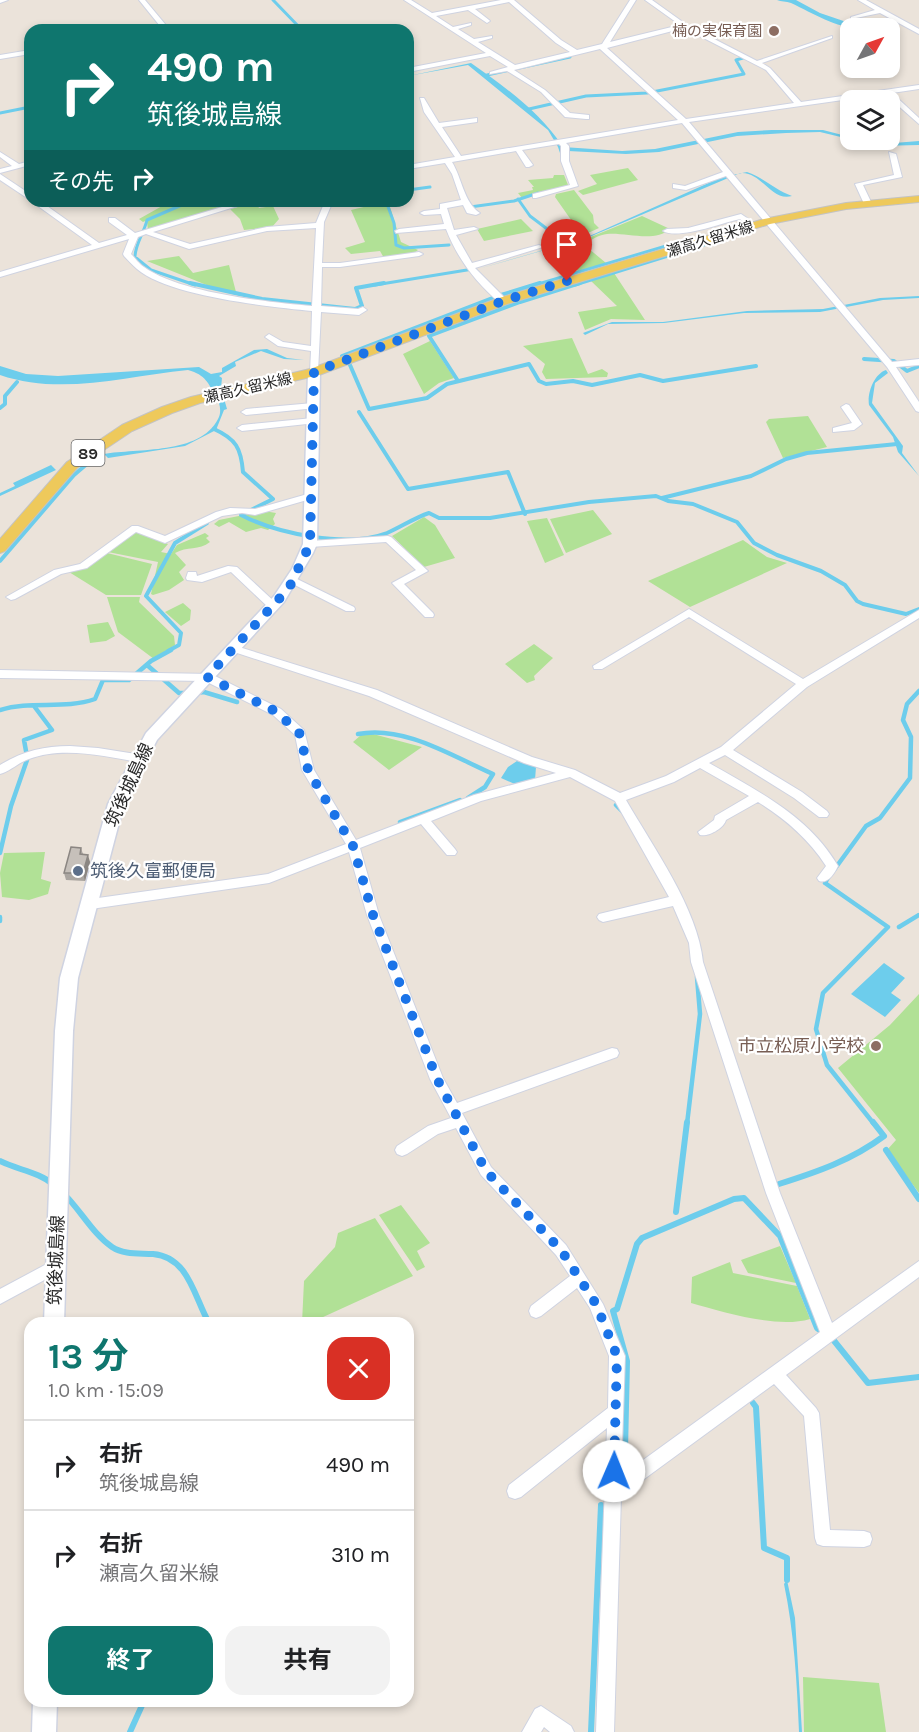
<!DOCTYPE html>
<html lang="ja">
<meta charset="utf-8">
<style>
body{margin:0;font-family:Karla,"Noto Sans JP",sans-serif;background:#f2f2f2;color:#202124;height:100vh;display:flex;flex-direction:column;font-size:22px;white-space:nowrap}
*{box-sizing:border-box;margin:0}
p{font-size:20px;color:#757577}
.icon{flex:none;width:33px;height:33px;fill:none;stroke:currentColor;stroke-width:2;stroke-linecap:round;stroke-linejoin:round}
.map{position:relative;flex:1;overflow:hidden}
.side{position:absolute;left:24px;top:1317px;width:390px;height:390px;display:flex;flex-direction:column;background:#fff;border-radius:18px;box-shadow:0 3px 9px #0003}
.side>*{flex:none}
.hud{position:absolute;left:24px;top:24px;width:390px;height:183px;border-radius:18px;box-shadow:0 3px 9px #0003;background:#0f766e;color:#fff;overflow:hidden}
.needle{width:39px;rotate:50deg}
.buttons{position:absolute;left:840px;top:18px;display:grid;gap:12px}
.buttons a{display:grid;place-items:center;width:60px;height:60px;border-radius:12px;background:#fff;box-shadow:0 3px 9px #0003;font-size:30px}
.pin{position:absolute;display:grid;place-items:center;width:51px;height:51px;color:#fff;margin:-62px -26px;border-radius:50% 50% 50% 0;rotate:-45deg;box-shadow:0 0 6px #0007}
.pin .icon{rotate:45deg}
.me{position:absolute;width:66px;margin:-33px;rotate:1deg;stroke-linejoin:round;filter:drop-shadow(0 0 4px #0008)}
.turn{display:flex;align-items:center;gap:21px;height:126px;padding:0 24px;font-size:27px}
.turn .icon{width:78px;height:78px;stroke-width:2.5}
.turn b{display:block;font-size:42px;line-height:51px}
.then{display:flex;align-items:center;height:57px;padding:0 24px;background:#0003;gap:12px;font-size:22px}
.round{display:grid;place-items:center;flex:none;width:63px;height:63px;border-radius:18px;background:#f2f2f2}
.overview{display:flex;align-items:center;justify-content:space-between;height:102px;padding:0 24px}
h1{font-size:36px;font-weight:700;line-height:45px;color:#0f766e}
.cta{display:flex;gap:12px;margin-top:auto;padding:12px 24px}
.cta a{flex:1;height:69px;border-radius:18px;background:#0f766e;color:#fff;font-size:24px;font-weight:700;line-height:69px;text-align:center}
.cta a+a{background:#f2f2f2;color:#202124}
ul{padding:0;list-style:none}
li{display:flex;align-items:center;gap:18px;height:90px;padding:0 24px;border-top:2px solid #e0e0e0}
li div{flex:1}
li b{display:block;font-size:22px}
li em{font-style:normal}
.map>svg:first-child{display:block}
.green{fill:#b1e196}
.water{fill:#6dcdec}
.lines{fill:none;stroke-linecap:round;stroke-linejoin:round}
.stream-far3{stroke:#6dcdec;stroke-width:3}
.stream-far2{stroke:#6dcdec;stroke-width:4}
.stream-far1{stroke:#6dcdec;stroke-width:4.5}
.stream{stroke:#6dcdec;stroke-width:6}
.street-casing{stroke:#cfd3e1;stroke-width:2}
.secondary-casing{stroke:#cfd3e1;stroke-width:3}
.primary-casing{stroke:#c3c3c3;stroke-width:2}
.street{fill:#fff;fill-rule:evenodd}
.secondary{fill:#fff;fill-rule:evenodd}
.primary{fill:#eec95b;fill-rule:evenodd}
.wall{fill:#aaa5a0}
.shaded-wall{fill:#8b8682}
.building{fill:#c6c0ba;stroke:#8b8682;stroke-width:1.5}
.route{stroke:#1a73e8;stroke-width:10;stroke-dasharray:0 18}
.education-dot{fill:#8d6e63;stroke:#fff;stroke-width:2}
.service-dot{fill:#5c6f8a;stroke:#fff;stroke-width:2}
.labels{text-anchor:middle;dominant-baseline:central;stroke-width:4.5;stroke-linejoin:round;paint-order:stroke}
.far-education-label{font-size:15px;fill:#785e54;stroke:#fff;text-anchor:end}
.far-street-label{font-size:15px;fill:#282828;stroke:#fff}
.shield{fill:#fff;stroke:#686868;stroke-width:1.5}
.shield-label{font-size:16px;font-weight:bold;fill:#282828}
.street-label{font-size:18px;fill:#282828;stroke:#fff}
.service-label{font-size:18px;fill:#4e5e75;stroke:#fff;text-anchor:start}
.education-label{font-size:18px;fill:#785e54;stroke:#fff;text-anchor:end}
</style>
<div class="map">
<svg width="919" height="1732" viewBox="0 0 919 1732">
<rect width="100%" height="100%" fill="#ebe3da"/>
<path class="green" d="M628,168l10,12 -55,15 -5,-4 19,-7 -7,-9z
M554,175h10l4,10 -46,13 -4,-5 15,-3 -1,-3h2l-6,-7 25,-2z
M574,190l19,25 1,8 5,5 -31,14 -9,-10 17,-5 -21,-30 1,-3z
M171,201h45l12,4 -80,25 -1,-8 2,-2 33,-14 -39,16 -4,-3z
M372,201l25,2 -7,4 11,35 17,8 -4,3 -30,5 -4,-7 -29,3 -6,-6 20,-6 -14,-32 21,-5z
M256,202l3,6 14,-2 6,13 -7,8 -28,3 -4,-11 -10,-10z
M642,216l28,13c-15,14 -45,3 -63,5 -8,1 -15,5 -22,10l-4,-3z
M521,219l12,12 -49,10 -7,-12z
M582,243l24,20 -28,8 -23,-20z
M179,256l14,17 36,-8 7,27 -17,-2 -72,-29z
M614,273l31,47 -34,-1 -26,11 -7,-18 39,-6 -26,-25z
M572,338l16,36 14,-5 6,4 -1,4 -61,2 -4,-7 3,-8 -22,-18z
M430,341l24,37 -15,5 -15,11 -21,-40z
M808,416l19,31 -44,11 -17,-36 3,-3z
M593,510l19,24 -46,19 -16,-34z
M264,511l12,2 -3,6 2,5 -7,6 -7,-2 -15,4 -17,-10 -10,5 -5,-3 5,-4z
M424,517l11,8 20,33 -31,9 -32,-31z
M547,518l17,37 -19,8 -18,-42z
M135,530l33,14 -7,8 10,2 6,-9 28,-12 4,3 -3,2 4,4c-11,9 -23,4 -35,11l11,12 -7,7 5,8 -15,10 -16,5 -2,-1 7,-32 -50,-10z
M743,540l24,17 20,6 -97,44 -42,-26z
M107,553l45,11 -11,31h-35l-37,-23z
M107,597h33l-1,5 35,34 1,9 -21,14 -36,-27z
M183,603l8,7 -1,10 -9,6 -16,-14z
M108,622l7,14 -9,5 -16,2 -3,-18z
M534,644l19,14 -19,18 1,4 -8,3 -22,-19z
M373,734l49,13 -33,23 -36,-28 8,-7z
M45,852l-4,27 10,3 -3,12 -19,6 -27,-3 -2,-24 4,-20z
M919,994v199l-32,-43 9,-10 -58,-72 52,-43z
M401,1205l29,38 -13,8 8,16 -8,4 -38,-56z
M375,1218l38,58 -103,47h-8l2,-42 31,-34 3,-14z
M780,1246l16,37 -48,-10 -7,-13z
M730,1262l3,11 64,13 13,33c-33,10 -86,-7 -119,-16l1,-26z
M803,1677l76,6 7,49h-82z"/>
<path class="water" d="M777,0h19l24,13 44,15c-28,1 -49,-14 -73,-25 -5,-2 -10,-1 -14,-3z
M471,63c34,24 69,49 92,84l59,4 33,-2 83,-17 34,-2h51l27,7v3l44,3 25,-2v4l-41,1 -58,-14 -34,1 -49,3 -78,16 -33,2 -58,-3 3,35 -13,-39 -10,-17 -80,-65 -60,11z
M747,172c17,6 28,18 45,24 -21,6 -30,-25 -52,-23l-153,65 -109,31 107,-31 137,-61z
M919,296v2l-36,2 -63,12 -76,1 -80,10 -56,1 -23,11 -2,-2 29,-11h51l84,-11 76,-2 57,-11z
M267,349l20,9 17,2 -20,-1 -23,-8 -26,11 1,4 -17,10 3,2 -1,10 6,21 -3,1 -8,20 -31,16 -77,12 -4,-4c33,-6 96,1 114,-35 4,-7 2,-16 -2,-22 -8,-14 -10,-22 -28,-27 -62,6 -127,26 -188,5v-9l26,8 32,2 141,-9 12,7 11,-2v-4l32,-18z
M886,370l2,3 -13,10 -3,20 31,43 -1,7 17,23 -21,-24 -5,-15 -24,-32c-2,-12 5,-31 17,-35z
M51,465l5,5 -56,26v-3l15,-7 -2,-3z
M517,761l19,6 -1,13 -18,5 -16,-7 7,-11z
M884,963l21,15 -14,15 10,7 -16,17 -34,-23z
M787,1580l8,38 7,114h-3c-2,-50 -5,-100 -15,-148z"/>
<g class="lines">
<path class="stream-far3" d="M273,0l29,30
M487,75l83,-18
M529,109l57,-13 61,-3 97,-19 -8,-14 7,-2
M0,113l30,-6
M408,190l22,-3
M518,199l12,17 37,28
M191,201l-44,19c-3,13 -12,24 -12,37l16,13 44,15
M386,201l8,22 2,22 8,3 45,-3
M470,207l44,-6 24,-8
M375,285l98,-16
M535,285l141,-42
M575,285l177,-55"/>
<path class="stream-far2" d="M190,283l72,16 93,10 7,-3 -6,-18 28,-5
M501,295l39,-12
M342,356l153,-59
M864,359l30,2 13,10 12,-5
M350,365l19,44 58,-11 20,-14 82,-20 10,17 7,3 27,-3 19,4 48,-10 23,6 93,-15
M458,381l-29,-45 91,-34 60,-19
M0,408l5,-4v-8l12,-14
M359,412l49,77 100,-17 17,42
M214,429c22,10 27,19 29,43l30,27 -32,16c37,19 106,33 146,18 14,-6 27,-15 42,-20l10,5h51l99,-16 67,-6 12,5 25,3 44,18 17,21 23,12 44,16 24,14 12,16 6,3 43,10 13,-5
M662,498l89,-22 35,-17 21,-6 90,-9
M0,561l74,-86 21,-18
M168,651l11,-6 2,-12 -35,-37 29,-53 32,-20"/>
<path class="stream-far1" d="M147,665l32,28h8
M196,693l8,-1 33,10
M0,710c31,-10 64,0 95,-11l8,-19h26l22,-19 20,-11
M358,734c46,-9 94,22 135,40l-8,13 -17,11
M26,751l-2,-11 28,-10 -18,-24
M616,805l7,7
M400,822l60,-22
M0,853l11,-47 16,-46
M834,870l32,-44 14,-8 30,-40 1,-41 -8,-17 4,-16 12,-13
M829,876l-4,7 63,44 -65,66 -7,36 11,36 47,59
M0,917v4
M899,927l20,-12
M687,1124l13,-110 -3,-37"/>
<path class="stream" d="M886,1150l33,49
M0,1161c18,9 39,11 54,24
M779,1184c38,-12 73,-24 105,-48l-11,-14
M65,1195c16,16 28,39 47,52 12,8 27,6 41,7 36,3 41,43 56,69
M676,1212l11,-90
M831,1337l37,46 51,-6
M753,1403l3,4 8,141 23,10v22
M625,1451l2,-90 -14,-50 4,-2 20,-65 5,-6 92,-39 10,-1 36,38 37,92 7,5
M130,1732l14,-31
M591,1732l10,-227"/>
<defs>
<path id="street" d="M0,0h8l-8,3z
M139,0h6l25,30h-23l13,-4z
M404,0h7l21,13 69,-13h13l47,40 16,10 25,-6 28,-44h6l-26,42 70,-17 -35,-25h7l35,25 70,36 75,-25v2l-70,25 8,5 31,34 118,-17v4l-27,4 27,25v6l-34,-30 -196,28 203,240 27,-3v6l-23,2 23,35v10l-3,-1 -29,-44 -161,-191 -40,14 -13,-2v-4l12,2 38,-14 -41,-49 -116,20 3,3v15l9,25 -42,12h-3v-4l37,-9 -9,-24v-15l-2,-2 -37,6 11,15 -4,2h-3l-10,-16 -64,11c10,16 12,41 28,51l-4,2 -9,-2 -4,-8 -16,3 7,22 20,-3 4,2 -22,6 16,28 67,-18 4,2 -68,21 31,31v4h-6c-24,-20 -43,-45 -54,-74l-50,4 -1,-2 4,-2 45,-5 -3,-10 -17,1 -4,-2 4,-2 16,-2v-5l21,-4 -9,-26 -7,-11 -37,6v-4l47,-8 -31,-45 -4,-14h4l15,25 38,-5v4l-35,5 19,29 217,-36 -78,-71 -86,21 31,20 25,23 19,2v4h-3l-21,-2 -24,-25 -34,-21 -17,3v-2l18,-5 -18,-11 -82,16v-4l78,-15zM509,2l47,41 14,9 -55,13 -37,-23 14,-4v-2l-18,3 -16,-10 13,-4v-2l-18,4 -17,-11 32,-6 19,13 3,-2 -1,-1 -14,-11zM684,28l82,42 28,33 -108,16 -79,-71z
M858,0h8l53,29v5l-39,-21 -29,6v-2l24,-7z
M30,50v4l-30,5v-4z
M0,152l19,12 11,-3v4l-30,8v-4l12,-3 -12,-9z
M889,152l7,2 6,23 -39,8 9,19 -7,2 -10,-22 39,-9z
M0,174l30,20v6l-30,-20z
M31,201h9l59,42 28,-8 -18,-13v-4h6l20,15 107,-32h12l-101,31 37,12 77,-17 49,-4 9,-22h8l-9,21 -2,41h18l79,-11 4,2 -4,2 -79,11h-18l-1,39 37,3 5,-2 4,3 -8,5 -38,-3 -3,60 -4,3 -4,-3 1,-21 -33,-5 -13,-9 4,-3 14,8 28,4 1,-35c-42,-4 -144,-15 -175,-42 -5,-4 -9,-9 -13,-13l-1,-2 6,-15 -129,38v-5l92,-27zM316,228l-4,78c-44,-4 -132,-13 -168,-39 -5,-3 -9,-9 -13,-13l7,-17 8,-3 43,15 78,-18z
M741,214l15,10v4h-6l-10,-9c-18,4 -62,21 -77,12l4,-2 21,-1z
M313,403l5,3 -2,2 -70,7 -5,-3 5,-3z
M846,404l3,1 13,19 -8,6 -21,2v-4l19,-5 -11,-16z
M313,418l3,1v4l-74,8 -5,-3 5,-3z
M311,493l5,3 -2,2 -59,17 -13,-2 -20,3 -57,27 -29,-11 -49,36 -26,6 -46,25 -4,1 -5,-3 48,-27 26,-6 52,-38h6l27,10 51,-24 14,-4 25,1z
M388,536l3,1 37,34 -24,13 29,29 1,2 -1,2h-8l-33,-34 24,-13 -30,-28 -76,5 -5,-3 5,-3z
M228,566l9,1 40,37 1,2 -1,2h-8l-38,-36 -29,10 -15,-2 -1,-2 2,-6h8l1,4z
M293,577l61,30 1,2 -1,2h-8l-57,-29v-4z
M689,609l114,70 116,-69v8l-112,69 -74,63 69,42 25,19 2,3 -2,3h-8l-25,-19 -69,-43 -16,8c49,28 100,53 129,103 -4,8 -10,18 -19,15l-2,-3 9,-12c-18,-28 -41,-47 -68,-64l-32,18c-2,8 -17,17 -26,15l-2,-3 16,-12 1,-4 34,-20 -49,-28 -26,14 -48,18c27,47 72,109 77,162l77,231 52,130 87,-62v16l-133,98 30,33 3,5 11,117 34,1 6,2 2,6 -2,6 -6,2 -41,-1 -6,-2 -2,-6 -11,-122 -30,-32 -153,112 -7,236h-18l11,-304 -86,69 -6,2 -6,-2 -2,-6 2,-6 99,-77 1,-52 -19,-48 -13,-20 -36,28 -5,2 -5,-2 -2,-5 2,-5 39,-30 -14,-21 -75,-80 -25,-47 -18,6 -31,20 -5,2 -5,-2 -2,-4 2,-4 31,-20 23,-8 -21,-39 -63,-164 -18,-63 -80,31 -178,26 -4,-2 -2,-3 2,-3 4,-2 177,-25 78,-30 -44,-74 -7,-35 -22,-20 -68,-34 -205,-3v-8l211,4 70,35 23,21 10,40 42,70 118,-45 82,-22 -32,-10 -155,-67 -138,-45 -1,-2 1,-2h8l138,43 155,67 43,13 45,23 46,-17 55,-29 75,-63 -107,-67 -87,52h-8l-1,-3zM570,777l45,24 54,96 -70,17 -2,3 2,3 4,2 70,-16 16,37 2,19 75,231 54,139 -199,144 4,-120 -22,-52 -37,-59 -75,-78 -29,-54 155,-56 2,-4 -2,-4 -5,-1 -155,55 -14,-25 -64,-163 -19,-67 61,-24 26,31h8l2,-3 -2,-3 -24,-28 50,-20z
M70,746l28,2 44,7 2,3 -6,4c-33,-6 -76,-16 -109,-3 -10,3 -18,12 -29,15v-9c23,-14 44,-19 70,-19z
M56,1259l5,2 2,5 -2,5 -61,33v-15z
M541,1706l30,20 3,6h-24l-6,-5 -3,5h-19l13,-23z"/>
<path id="secondary" d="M314,368l6,4 -3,172 -4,9 -29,49 -127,138 -33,64 -46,174 -5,53 -9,292h-20l11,-292 5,-53 48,-174 38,-71 128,-137 18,-27 11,-25 5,-172z
M33,1701h24l-1,31h-24z"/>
<path id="primary" d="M919,196v6l-73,7 -76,15 -263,80 -188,71 -119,28 -28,10 -40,18 -55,37 -72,83 -5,2v-14l67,-77 55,-37 40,-18 29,-10 119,-28 189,-71 265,-79 82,-16z"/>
</defs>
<use href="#street" class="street-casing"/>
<use href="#secondary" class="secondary-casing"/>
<use href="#primary" class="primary-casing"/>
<use href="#street" class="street"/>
<use href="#secondary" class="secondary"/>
<use href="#primary" class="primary"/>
</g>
<path class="wall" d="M81,848l2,6 7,8 -5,19 -19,-1 -2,-7z"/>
<path class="shaded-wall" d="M88,855l2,7 -5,19 -2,-8z"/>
<path class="building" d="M71,847l10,1 -1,6 8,1 -5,18h-19z"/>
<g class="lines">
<path class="route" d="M567,281l-64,20 -189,71 -4,172 -21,44 -82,89 70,35 23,22 8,36 45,76 20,69 64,164 49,92 75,79 35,54 21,52 -3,115"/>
</g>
<g class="education-dot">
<circle cx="774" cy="31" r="6"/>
<circle cx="876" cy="1046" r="6"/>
</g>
<circle class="service-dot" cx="78" cy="871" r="6"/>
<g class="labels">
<g class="far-education-label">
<text x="762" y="31">楠の実保育園</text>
</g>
<g class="far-street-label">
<text transform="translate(710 239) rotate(-17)">瀬高久留米線</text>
<text transform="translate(248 388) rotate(-13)">瀬高久留米線</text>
</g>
<rect class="shield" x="71.5" y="440" width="33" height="26" rx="4.5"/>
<g class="shield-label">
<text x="88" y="453">89</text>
</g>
<g class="street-label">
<text transform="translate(129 785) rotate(-65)">筑後城島線</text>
<text transform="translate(56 1260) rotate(-88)">筑後城島線</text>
</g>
<g class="service-label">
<text x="90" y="871">筑後久富郵便局</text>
</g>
<g class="education-label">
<text x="864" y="1046">市立松原小学校</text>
</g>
</g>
</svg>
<div class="buttons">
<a><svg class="needle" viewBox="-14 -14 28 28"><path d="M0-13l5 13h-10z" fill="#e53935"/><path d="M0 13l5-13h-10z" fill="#757577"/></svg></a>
<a><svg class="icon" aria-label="layers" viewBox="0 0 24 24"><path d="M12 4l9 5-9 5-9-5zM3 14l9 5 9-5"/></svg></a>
</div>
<div class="pin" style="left:567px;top:281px;background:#d93025"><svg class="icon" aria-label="arrive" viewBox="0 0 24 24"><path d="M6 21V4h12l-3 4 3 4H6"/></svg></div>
<svg class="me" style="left:614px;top:1471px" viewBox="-20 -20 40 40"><circle r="19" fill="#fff"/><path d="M0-13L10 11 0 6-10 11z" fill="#1a73e8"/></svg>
<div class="hud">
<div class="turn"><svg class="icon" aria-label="right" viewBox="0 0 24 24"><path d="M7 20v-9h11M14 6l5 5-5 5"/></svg><div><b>490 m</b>筑後城島線</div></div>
<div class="then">その先<svg class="icon" aria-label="right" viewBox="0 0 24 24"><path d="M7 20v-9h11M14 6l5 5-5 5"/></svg></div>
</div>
<section class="side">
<div class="overview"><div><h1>13 分</h1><p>1.0 km · 15:09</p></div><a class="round" style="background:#d93025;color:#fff"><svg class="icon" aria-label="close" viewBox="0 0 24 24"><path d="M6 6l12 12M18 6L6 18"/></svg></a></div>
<ul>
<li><svg class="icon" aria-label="right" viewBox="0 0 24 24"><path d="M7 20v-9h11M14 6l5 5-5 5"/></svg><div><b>右折</b><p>筑後城島線</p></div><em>490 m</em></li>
<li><svg class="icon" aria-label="right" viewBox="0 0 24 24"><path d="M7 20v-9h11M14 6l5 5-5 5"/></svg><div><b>右折</b><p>瀬高久留米線</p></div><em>310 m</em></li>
</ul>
<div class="cta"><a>終了</a><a>共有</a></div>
</section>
</div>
